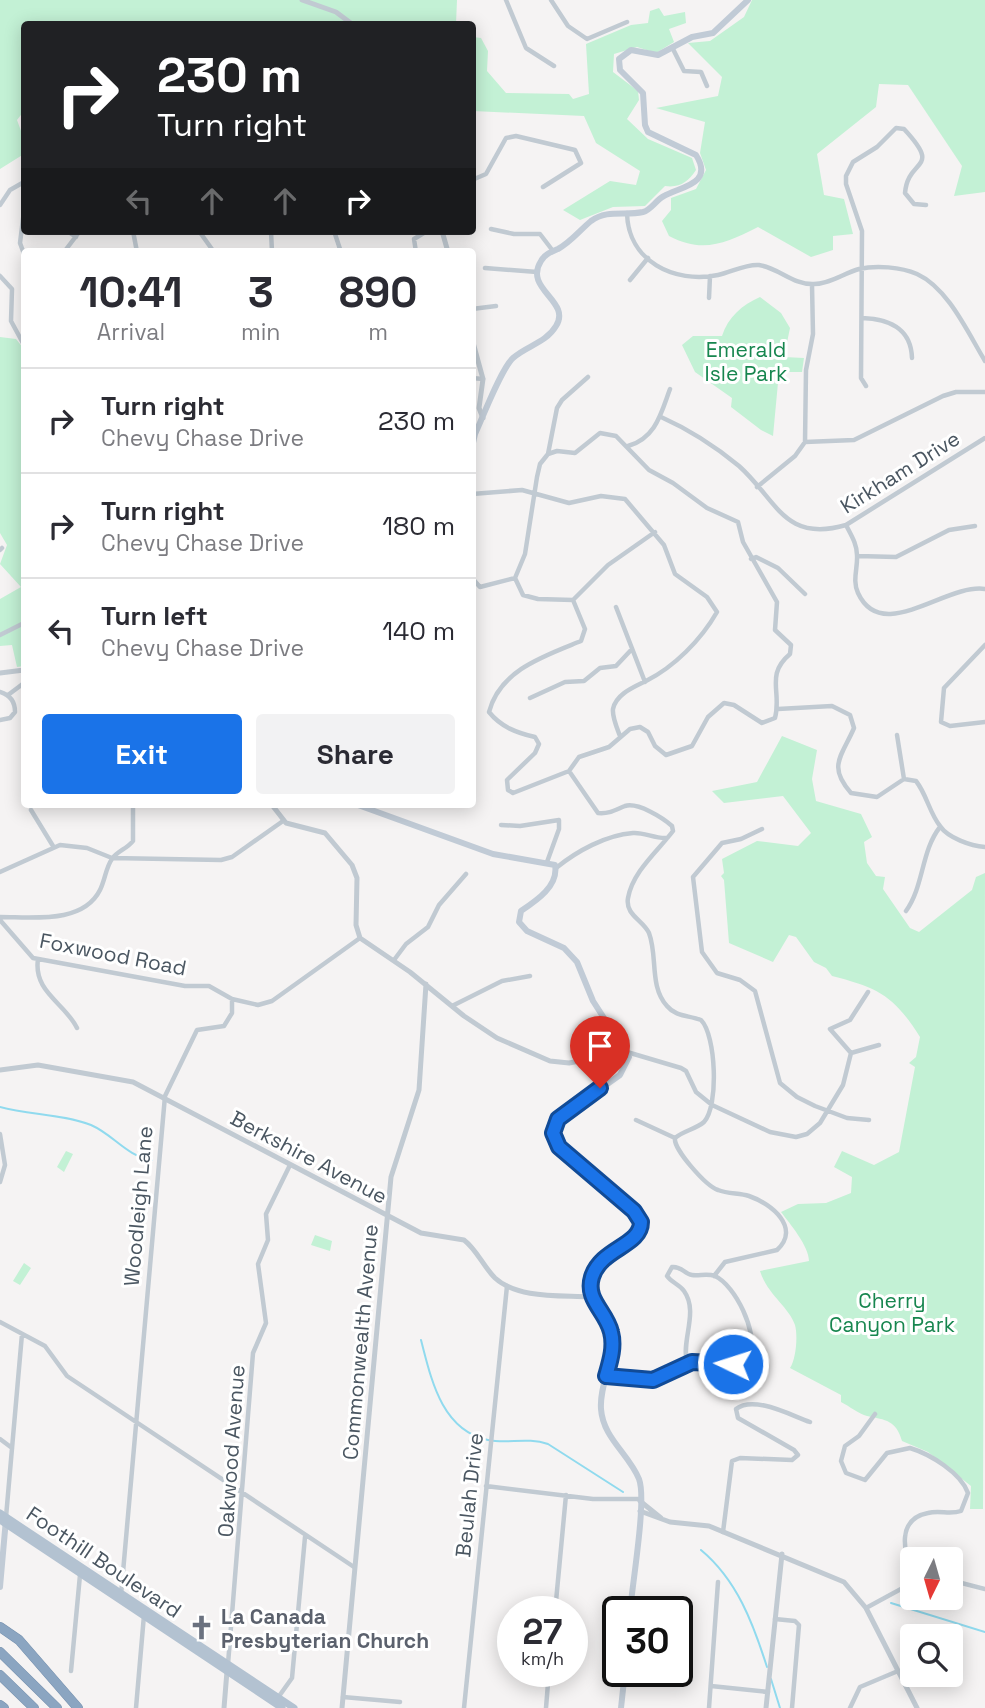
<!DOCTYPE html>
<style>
body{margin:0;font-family:"Space Grotesk",sans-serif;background:#f2f2f3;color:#2b2b33;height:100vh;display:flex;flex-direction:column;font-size:26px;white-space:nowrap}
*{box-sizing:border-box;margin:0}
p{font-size:23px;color:#7c7c81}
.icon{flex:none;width:38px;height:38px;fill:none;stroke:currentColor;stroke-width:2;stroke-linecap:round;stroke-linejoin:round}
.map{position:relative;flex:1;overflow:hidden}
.details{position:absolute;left:21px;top:248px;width:455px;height:560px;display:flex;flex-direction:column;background:#fff;border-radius:7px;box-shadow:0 4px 18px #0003}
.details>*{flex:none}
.banner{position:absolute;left:21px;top:21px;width:455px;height:214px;border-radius:7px;box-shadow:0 4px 18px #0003;background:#202124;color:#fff;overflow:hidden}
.needle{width:46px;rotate:185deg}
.controls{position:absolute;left:900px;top:1547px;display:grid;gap:14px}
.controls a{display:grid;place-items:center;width:63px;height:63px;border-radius:7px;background:#fff;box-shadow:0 4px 18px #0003;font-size:35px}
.speed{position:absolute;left:497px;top:1596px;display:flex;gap:14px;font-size:35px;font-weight:700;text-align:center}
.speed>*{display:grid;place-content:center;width:91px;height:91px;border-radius:50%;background:#fff;box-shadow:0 4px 18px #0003;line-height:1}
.speed small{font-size:18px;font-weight:400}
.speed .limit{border:4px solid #111;border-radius:10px;background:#fff;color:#111}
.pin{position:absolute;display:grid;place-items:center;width:60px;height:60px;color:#fff;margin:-72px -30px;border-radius:50% 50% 50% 0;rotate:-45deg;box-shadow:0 0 7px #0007}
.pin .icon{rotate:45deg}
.me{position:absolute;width:77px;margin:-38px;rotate:274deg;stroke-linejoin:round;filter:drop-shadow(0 0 5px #0008)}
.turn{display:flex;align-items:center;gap:24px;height:147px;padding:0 21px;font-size:32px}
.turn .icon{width:91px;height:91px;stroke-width:2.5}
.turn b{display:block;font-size:49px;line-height:60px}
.lanes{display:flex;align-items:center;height:66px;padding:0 21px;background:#0003;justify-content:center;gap:35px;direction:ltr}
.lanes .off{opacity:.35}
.eta{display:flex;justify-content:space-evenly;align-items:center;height:119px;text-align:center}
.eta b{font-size:42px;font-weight:700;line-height:49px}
.primary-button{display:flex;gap:14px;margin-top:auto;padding:14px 21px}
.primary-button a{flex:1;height:80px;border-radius:7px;background:#1a73e8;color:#fff;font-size:28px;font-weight:700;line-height:80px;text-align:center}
.primary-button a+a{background:#f2f2f3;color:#2b2b33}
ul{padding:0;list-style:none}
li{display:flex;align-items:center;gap:21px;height:105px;padding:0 21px;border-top:2px solid #e1e1e2}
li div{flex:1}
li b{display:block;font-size:26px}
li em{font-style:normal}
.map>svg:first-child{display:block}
.green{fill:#c3f1d5}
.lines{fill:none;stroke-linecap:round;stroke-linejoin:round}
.stream{stroke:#90daee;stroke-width:2}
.motorway-casing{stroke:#7690ad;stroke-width:10}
.minor{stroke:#c1cad2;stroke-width:4.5}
.tertiary{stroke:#c1cad2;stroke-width:5}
.secondary{stroke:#c1cbd6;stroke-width:6}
.primary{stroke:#b3c2d1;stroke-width:7}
.motorway{stroke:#8ba5c1;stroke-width:9}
.route-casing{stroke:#114b97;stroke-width:18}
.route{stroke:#1a73e8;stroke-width:12}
.labels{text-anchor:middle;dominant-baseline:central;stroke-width:6;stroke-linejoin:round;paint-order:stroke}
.park-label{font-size:21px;fill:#17864f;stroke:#fff}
.street-label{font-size:21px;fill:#4a5661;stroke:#fff}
.worship-label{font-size:21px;font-weight:bold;fill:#5b616d;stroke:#fff;text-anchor:start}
</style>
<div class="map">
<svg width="985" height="1708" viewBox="0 0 985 1708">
<rect width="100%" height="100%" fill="#f5f3f3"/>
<path class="green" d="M0,0h457l-1,24h-432v87l-7,9 7,19v15l-24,15z
M752,0h233v192l-31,4 8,-30 -54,-81 -29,-1 -3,23 -59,47 7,41 20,4 9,35 -20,2v14l-22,7 -53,-30c-32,16 -55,27 -89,9l-7,-15 9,-11v-12l25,-9 10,-19 -6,-17 5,-31 -49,-14 62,-12 4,-19 -34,-34 22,-2 34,-24z
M659,8l5,8 21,-4 1,11 -17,6 5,13 -18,11 -19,-6 -23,7 -1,18 25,19 1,9 -12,19 21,20 44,19 4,12c-8,12 -16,18 -31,16l-20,20 -32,1 -33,13 -17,-10 47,-29 26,4 4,-14 -44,-28 -12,-27 -111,-5v-74l8,1 7,13 -1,20 19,22 63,1 4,5 16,-5 -3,-50 45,-19 17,-2 2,-12z
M760,297l21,16 9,15 -6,29 20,1 -2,14h-23l-6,64 -12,-6 -30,-23 1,-9 -37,-26 -13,-27 11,-9h29c6,-19 20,-31 38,-39z
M0,337l16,2 8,10v317l-7,1 -5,-22 -12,1v-47l21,-12 -21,-23 7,-19 -7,-12z
M782,736l35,14 -5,29 4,22 45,13 11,23 -8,5 3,21 9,13 9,1 -2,12 27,39 9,4 53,-42 4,-13 9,-4 -2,636h-13l1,-23 -43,-34 -26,-11c-6,-21 -16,-21 -35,-25 -8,-2 -18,-10 -26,-14v-7l-51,-27c6,-9 8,-32 5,-43 -6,-18 -28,-31 -35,-54l49,-10c0,-15 -19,-37 -28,-49l17,-8 28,-1 25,-10 1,-16 -18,-10 8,-16 32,14 25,-13 16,-85 -6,-4 7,-6 4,-20c-26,-41 -41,-49 -88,-61l-6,-8 -12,-6 -18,-25 -7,-2 -16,27 -44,-19 -5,-63 -3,-4 3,-3 -2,-14 35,-18 41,5 13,-13 -28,-37 -59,7 -12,-12 45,-9z
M66,1151l7,3 -9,18 -7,-5z
M315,1235l17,6 -2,10 -19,-6z
M24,1263l7,5 -11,17 -7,-4z"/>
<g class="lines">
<path class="stream" d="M0,1107c29,8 63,7 91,18 23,10 35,31 61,35
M421,1340c10,38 20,90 67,100 20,4 39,-3 60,4l75,48
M701,1550c36,30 52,73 66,117
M891,1603l94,29
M771,1679l9,29"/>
<defs>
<path id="motorway" d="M0,1627l19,13 59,68
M0,1652l57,56
M0,1675l34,33
M0,1705l4,3"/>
</defs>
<use href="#motorway" class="motorway-casing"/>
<path class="minor" d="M506,0l20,48 28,18
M551,0l17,26 19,13 40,-17
M672,47l12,24 17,1 6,14
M472,180l14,-6 20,-36 10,-2 59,14 6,13 -38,24
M0,205l10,-15 14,-8
M24,211l-4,32 4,11
M627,213c1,48 47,71 91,62 14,-3 27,-11 41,-10 20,3 34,20 55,19 16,0 30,-11 45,-15 17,-4 42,-2 58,5 31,14 51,59 68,87
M491,229l23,5h26l13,17
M67,231l9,6
M133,231l4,21
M199,231l15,21
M271,231l1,21
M334,231l7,21
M64,252l16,-21
M416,252l-2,-13 13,-8
M485,268l52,4
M0,276l12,13 -1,32 13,24
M630,280l18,-22
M709,298l1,-22
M472,309l24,-3
M862,318c26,1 49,9 50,40
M472,378l11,1
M866,386l-5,-8 1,-147 -16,-47v-8l7,-14 24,-15 19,-19 8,1c39,42 4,28 1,64l9,11 12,1
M661,417c27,12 55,30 78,49 38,34 45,77 107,59l139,-87
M805,442l49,-2 89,-44 13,-4h29
M628,446c28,-8 33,-33 42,-57
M548,454l9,-3 18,2 25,-20 16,3 33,34 24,13 34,25 31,14 5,20 34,60 -2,28 16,15 -1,9c-25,21 -8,38 -15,64l-13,5 -28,-18 -10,-2 -16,14 -16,29 -26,9 -11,-9 -7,-14 -8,-5 -10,2 -21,18 -30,10 -10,14 -56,22 -5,-3 -1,-10 28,-27 4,-9 -4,-7c-18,-4 -34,-10 -46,-25 11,-42 55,-56 92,-71l4,-12 -12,-29 35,-35 47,-33
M757,487l38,-31 10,-14 1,-72 7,-36 -1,-49
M472,494l50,-4 47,13 32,-7 24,3 39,46 11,29 32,23 10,15c-16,28 -43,55 -71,69 -12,6 -30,13 -33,28 -1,8 4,19 7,27
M846,525c5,10 11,19 11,30 1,13 -5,25 1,38 24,52 88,-10 127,-4
M0,550l2,-2
M858,556l38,1 53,-27 26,-4
M751,559l5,-2 22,11 27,26
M472,578l8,9 35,-9 8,17 15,4 35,1
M515,578l10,-24 12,-77 3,-13 8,-10 9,-46 5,-8 26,-23
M616,607l29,75
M0,635l24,-12
M985,645l-41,43 -3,34 9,4 35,-4
M0,692c10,3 15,9 15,20l-5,6 -10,2
M8,695l16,-12
M530,698l35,-16 19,-1 16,-13 16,-2 16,-17
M778,709l54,-3 18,9 4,13c-12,28 -27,38 -3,65l26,4 27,-18
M897,735l7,44
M569,771l29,42c12,1 17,-3 27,-7 13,-4 38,12 47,20l1,5c-15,20 -40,40 -45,67 -3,17 15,22 21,35 9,24 0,53 18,73 9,11 21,9 34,14 15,15 18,86 3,102 -8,7 -21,9 -29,16
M904,779l12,2c11,14 13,31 24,45 8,12 31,20 45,21
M31,810l22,36
M501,825l19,1 39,-6v9l-12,33
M762,829l-21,10 -19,4 -29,34 9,75 15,21 23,7 15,11 25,92 17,14 18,9 32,12 22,2
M556,868c21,-17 50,-33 77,-35 11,-1 22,6 34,5
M0,872l60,-27 27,3 25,10 109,2 11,-3 51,-36
M906,911c18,-25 15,-60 34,-84
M0,917c33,0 83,7 100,-27 5,-10 6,-23 12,-31 5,-8 15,-10 21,-18v-36
M0,920l33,38 152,28h24l23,13
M38,959c-5,33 27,44 39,69
M394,960l12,-16 22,-17 11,-22 27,-31
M452,1006l50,-25 28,-5
M627,1052l54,16 5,3 10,21 16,13 58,27 26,5 11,-3 13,-11 23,-38 8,-32 28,-8
M851,1053l-21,-24 20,-9 18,-28
M636,1120l39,18
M675,1138c-2,11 31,48 43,52 10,4 21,3 31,6 23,8 52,32 28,54l-52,12 -11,14
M0,1182l5,-17 -5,-31
M0,1322l45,24 22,30 287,191
M606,1376l47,4 9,-1 25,-16 46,1 18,-10c6,-22 -15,-68 -36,-78 -8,-3 -15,0 -23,-1 -8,-1 -10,-9 -20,-8l-5,9c5,7 12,8 17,15 15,21 -3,49 3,72
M875,1414l-16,22 -14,10 -4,15 5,12 19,7 22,-27 23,-5c20,6 51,25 58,45l-7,18c-11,4 -21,-1 -33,2 -32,6 -24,39 -16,60
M0,1439l12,9
M486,1486l107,13h48
M6,1517l16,-183
M723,1532l9,-71 8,-3 52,2 6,-5 -4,-5 -56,-32 -2,-9c18,-14 54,6 74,13
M950,1580l35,9
M121,1595l44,-499 32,-66 27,-4 8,-13v-14l26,6 14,-4 88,-63
M866,1608l46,-25
M555,1612l11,-117
M775,1619l20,2 4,4 -7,83
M228,1664l25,-311 13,-30 -8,-59 10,-24 -2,-26 24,-49
M71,1671l9,-96
M711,1686l57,6
M343,1697l57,5
M277,1699l15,-21 13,-141
M136,1708l8,-93
M464,1708l43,-422
M546,1708l3,-37
M709,1708l9,-126
M850,1708l10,-21 38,-16"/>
<path class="tertiary" d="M302,0l34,12 16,12
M442,231l6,21
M472,339l11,40 -4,29 4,10
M0,673l24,-3
M272,805l14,18 39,10 27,32 5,13 -1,47 4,13 50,34 54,44 33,22 53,23 19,2 58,-11
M0,1070l38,-5 95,17 288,151 43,7c13,10 19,26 31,38 23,21 66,17 95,19
M640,1501l21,17
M640,1511l30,11 39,4 135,56 22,26 51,100
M224,1708l3,-37
M342,1708l49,-531 28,-87 7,-106
M766,1708l16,-154"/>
<path class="secondary" d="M472,447l3,-13c8,-17 26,-65 38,-76 13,-12 33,-15 43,-32 16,-25 -33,-37 -15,-65 4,-7 10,-9 17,-12 13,-7 22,-19 33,-28 16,-12 34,-5 52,-9 8,-2 13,-12 21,-16 14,-9 51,-11 32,-41l-48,-23 -3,-7 -2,-32 -23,-23 -1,-11 12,-9 27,5 34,-18 21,-4 35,-33
M358,805l135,49 62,11c4,21 -19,36 -34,46l-2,11 8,9 37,17 13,14 16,39 36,56 -9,18 -62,44 -5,14 6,15 75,63c26,32 -37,34 -43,72 -1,5 -2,11 1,15 5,10 13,17 17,27 11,30 -10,55 -8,84 2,29 28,45 38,70 8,21 -7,106 -9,133
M0,1587l6,-68
M621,1708l4,-37"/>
<path class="primary" d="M0,1513l294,195
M0,1520l282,188"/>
<use href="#motorway" class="motorway"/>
</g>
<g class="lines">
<defs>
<path id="route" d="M600,1088l-42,31 -5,14 6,14 75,64 7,11c0,24 -40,26 -49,55 -7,23 14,34 19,55 4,15 -1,30 -5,44l47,4 39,-18 41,2"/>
</defs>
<use href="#route" class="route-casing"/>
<use href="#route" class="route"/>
</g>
<defs>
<symbol id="church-bare" viewBox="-9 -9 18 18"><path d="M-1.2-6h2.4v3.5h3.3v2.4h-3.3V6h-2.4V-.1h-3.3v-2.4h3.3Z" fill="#6b7280" stroke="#fff" stroke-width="2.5" paint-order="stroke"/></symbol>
</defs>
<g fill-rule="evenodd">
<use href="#church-bare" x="184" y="1610" width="35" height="35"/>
</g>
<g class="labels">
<g class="park-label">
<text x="746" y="349">Emerald<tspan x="746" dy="24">Isle Park</tspan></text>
<text x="892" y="1300">Cherry<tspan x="892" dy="24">Canyon Park</tspan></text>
</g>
<g class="street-label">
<text transform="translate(900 472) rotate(-32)">Kirkham Drive</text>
<text transform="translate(113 954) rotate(11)">Foxwood Road</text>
<text transform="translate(309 1157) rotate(28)">Berkshire Avenue</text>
<text transform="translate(138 1206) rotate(-85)">Woodleigh Lane</text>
<text transform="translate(360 1342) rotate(-85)">Commonwealth Avenue</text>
<text transform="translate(231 1451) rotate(-86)">Oakwood Avenue</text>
<text transform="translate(469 1495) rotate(-84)">Beulah Drive</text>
<text transform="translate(104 1562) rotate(34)">Foothill Boulevard</text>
</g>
<g class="worship-label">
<text x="221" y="1616">La Canada<tspan x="221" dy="24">Presbyterian Church</tspan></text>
</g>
</g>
</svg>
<div class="controls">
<a><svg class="needle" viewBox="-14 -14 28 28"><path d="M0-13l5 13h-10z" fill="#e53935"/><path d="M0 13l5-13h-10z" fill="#7c7c81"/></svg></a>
<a><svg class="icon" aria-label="search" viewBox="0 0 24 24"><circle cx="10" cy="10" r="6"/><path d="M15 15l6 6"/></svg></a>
</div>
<div class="speed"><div>27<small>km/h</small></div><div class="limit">30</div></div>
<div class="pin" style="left:600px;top:1088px;background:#d93025"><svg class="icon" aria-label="arrive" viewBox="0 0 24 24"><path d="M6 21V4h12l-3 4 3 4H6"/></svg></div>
<svg class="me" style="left:733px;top:1364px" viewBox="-20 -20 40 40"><circle r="17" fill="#1a73e8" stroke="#fff" stroke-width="3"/><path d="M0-11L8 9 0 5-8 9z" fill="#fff"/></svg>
<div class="banner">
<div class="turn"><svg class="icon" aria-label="right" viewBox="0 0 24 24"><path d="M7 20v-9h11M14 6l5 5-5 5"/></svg><div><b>230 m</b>Turn right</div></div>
<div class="lanes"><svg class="icon off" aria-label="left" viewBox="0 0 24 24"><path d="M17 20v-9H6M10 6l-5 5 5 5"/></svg><svg class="icon off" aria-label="ahead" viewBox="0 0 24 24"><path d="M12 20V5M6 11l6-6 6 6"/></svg><svg class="icon off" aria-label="ahead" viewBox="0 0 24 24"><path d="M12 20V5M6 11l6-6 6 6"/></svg><svg class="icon" aria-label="right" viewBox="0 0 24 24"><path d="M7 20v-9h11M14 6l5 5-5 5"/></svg></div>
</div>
<section class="details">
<div class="eta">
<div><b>10:41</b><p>Arrival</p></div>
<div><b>3</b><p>min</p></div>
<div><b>890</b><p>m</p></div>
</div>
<ul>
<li><svg class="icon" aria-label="right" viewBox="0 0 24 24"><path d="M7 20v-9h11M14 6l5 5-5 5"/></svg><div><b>Turn right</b><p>Chevy Chase Drive</p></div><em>230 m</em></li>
<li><svg class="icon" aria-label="right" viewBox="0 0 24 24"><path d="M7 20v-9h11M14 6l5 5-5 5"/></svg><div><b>Turn right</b><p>Chevy Chase Drive</p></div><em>180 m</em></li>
<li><svg class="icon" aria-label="left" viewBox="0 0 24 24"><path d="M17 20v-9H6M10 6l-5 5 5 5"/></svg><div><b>Turn left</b><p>Chevy Chase Drive</p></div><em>140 m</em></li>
</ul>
<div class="primary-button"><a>Exit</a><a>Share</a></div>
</section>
</div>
